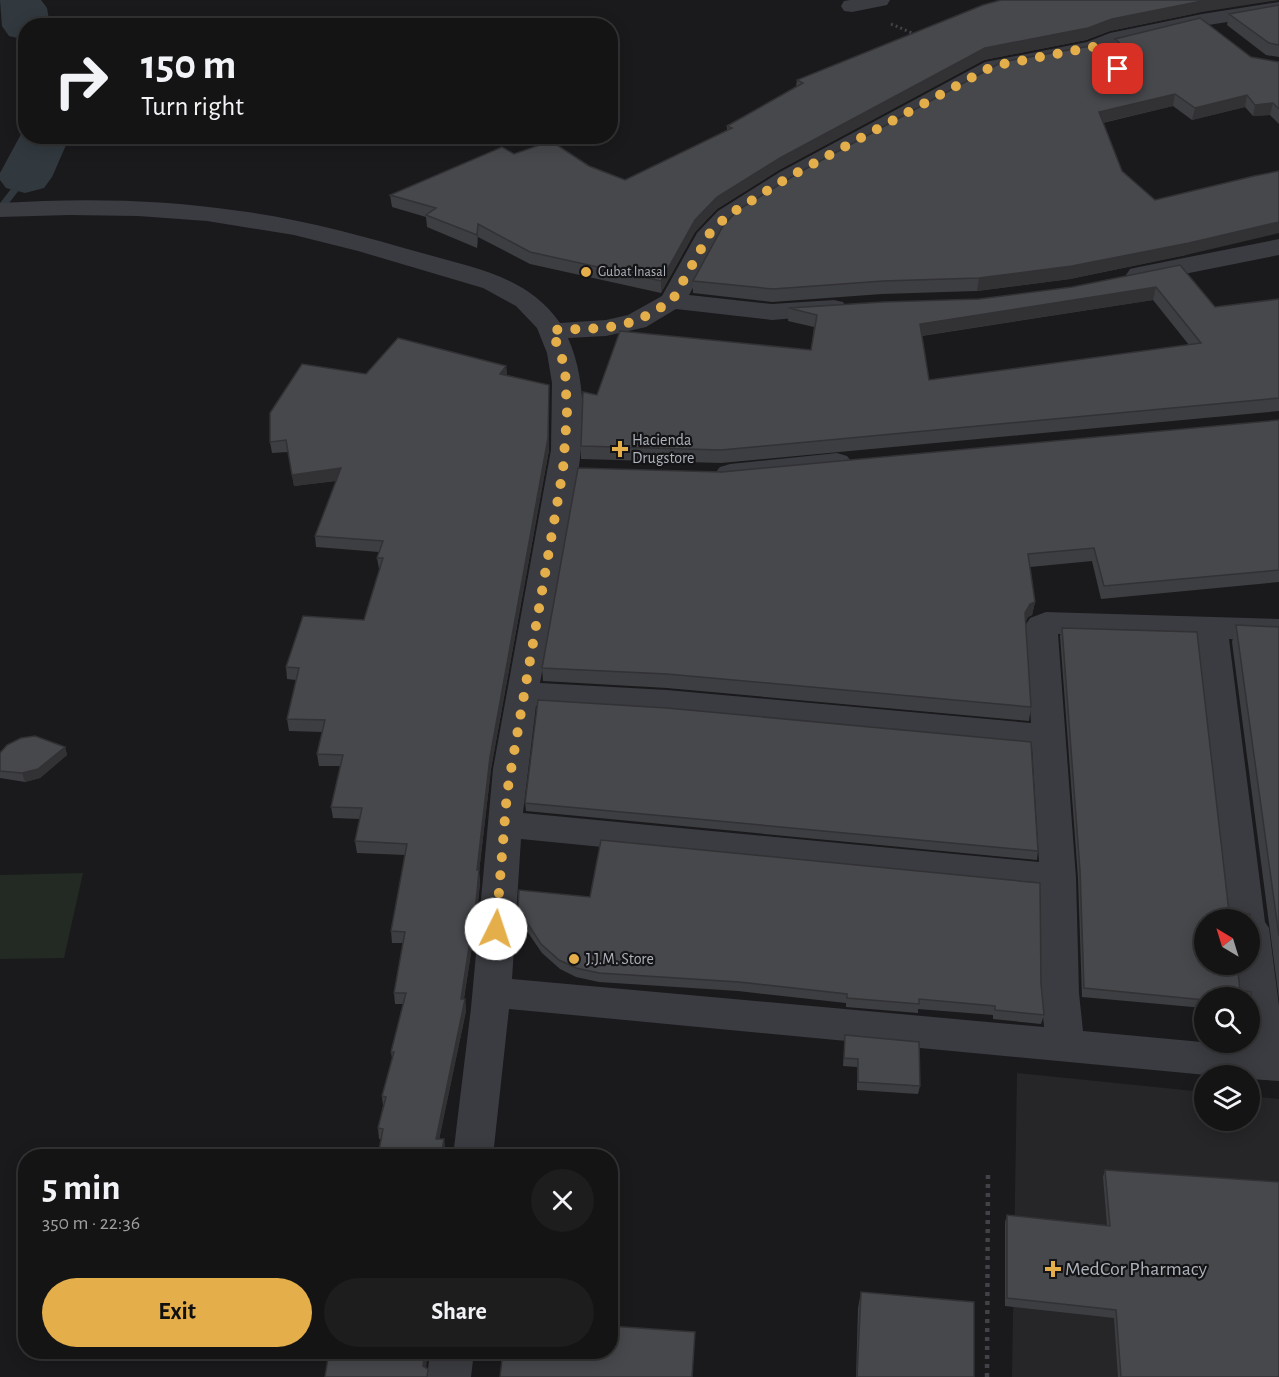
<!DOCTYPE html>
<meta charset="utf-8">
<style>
body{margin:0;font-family:"Alegreya Sans",sans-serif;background:#1d1d1e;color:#f1f3f6;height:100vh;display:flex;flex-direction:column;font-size:22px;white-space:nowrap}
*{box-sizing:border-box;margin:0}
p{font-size:20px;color:#9d9ea0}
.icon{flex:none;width:33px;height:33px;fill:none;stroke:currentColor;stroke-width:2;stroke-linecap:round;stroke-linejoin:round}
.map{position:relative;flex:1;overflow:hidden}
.details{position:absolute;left:18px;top:1149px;width:600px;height:210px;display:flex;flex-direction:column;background:#141415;border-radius:24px;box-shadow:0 3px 15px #0003,0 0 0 2px #333334}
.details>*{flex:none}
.top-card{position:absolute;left:18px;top:18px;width:600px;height:126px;border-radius:24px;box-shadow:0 3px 15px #0003,0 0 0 2px #333334;background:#141415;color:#f1f3f6;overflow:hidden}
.needle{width:39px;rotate:322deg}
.controls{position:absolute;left:1194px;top:909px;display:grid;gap:12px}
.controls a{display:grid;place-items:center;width:66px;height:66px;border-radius:50%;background:#141415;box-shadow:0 3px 15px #0003,0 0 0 2px #333334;font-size:30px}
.pin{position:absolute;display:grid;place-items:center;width:51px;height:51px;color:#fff;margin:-26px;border-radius:12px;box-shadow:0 3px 9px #0006}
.me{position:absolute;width:66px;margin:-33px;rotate:4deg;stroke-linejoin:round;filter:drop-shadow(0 0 4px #0008)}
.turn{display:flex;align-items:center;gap:21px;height:126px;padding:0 24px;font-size:27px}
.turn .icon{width:78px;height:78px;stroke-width:2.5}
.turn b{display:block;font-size:42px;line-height:51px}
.round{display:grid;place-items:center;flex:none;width:63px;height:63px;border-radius:32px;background:#1d1d1e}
.overview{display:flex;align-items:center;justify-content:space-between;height:102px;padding:0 24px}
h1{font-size:36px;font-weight:700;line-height:45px}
.cta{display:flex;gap:12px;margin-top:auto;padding:12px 24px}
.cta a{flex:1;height:69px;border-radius:36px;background:#e4ae4a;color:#111;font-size:24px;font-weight:700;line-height:69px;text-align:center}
.cta a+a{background:#1d1d1e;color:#f1f3f6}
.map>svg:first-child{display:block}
.built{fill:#262629}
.green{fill:#222a23}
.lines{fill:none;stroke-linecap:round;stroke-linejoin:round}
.stream{fill:#31393f;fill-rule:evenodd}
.river{fill:#31393f;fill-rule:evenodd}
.path-far1{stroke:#414348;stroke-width:3;stroke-dasharray:2 3;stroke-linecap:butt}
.path{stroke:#414348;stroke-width:4.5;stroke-dasharray:4 5;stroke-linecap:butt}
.minor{fill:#3b3c41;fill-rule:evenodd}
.wall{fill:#3d3e41;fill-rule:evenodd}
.shaded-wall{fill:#323235}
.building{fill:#47484c;stroke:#323235;stroke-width:1.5;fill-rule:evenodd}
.route{stroke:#e4ae4a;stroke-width:10;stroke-dasharray:0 18}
.poi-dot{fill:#e4ae4a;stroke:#151517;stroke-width:2}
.labels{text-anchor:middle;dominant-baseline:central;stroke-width:4.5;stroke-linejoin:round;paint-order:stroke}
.far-poi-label{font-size:14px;fill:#aeb2bb;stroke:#151517;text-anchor:start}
.poi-label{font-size:16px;fill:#aeb2bb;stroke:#151517;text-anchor:start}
.near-poi-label{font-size:20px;fill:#aeb2bb;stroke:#151517;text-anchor:start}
</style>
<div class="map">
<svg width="1279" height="1377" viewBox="0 0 1279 1377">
<rect width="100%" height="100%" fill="#1a1a1c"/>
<path class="built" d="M1017,1073l187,19v28h46v-24l29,3v278h-267z"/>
<path class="green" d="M83,873l-19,85 -64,1v-84z"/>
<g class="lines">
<path class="stream" d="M25,174l4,3 -26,34 -3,1v-9l22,-28z"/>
<path class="river" d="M0,0h41l6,8 3,18h-24v14l-17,-4 -7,-10z
M26,125v11h44l-18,41 -8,11 -19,5 -19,-5 -6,-8v-7z"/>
<path class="path-far1" d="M891,24l26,11"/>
<path class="path" d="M987,1377l1,-207"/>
<path class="minor" d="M850,0h40l-3,5 -35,7 -8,-1 -3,-5 3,-5z
M1279,2v12l-77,12 -85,19 -24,9 -93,18 -202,110 -62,39 -15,16 -32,58 83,9 62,-4 9,2 4,6 -4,6 -71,6 -96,-11 -30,18 -40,9 -38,2c29,66 8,147 -4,214 -8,44 -16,88 -24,131l127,7 364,33 -6,-97 5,-8 16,-6 233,7v22l-50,-2 36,283 4,6 10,78v75l-29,-2v-3h-33l-708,-67 -16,147h-40l18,-148 22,-239 58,-319 1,-67 -5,-30 -10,-25 -21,-22 -33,-18 -125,-37 -64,-16 -87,-14 -69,-5 -69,-1 -69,2v-14c80,-5 161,-4 240,8 62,8 122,25 182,42 52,15 105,23 138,70l46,-3 22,-5 34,-19 35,-63 21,-22 62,-39 205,-110 102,-20 23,-9 92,-19zM1058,634l139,4 32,282h21v44h-14l4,34h10v44h-5v4l-162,-15 -4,-38 -3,-115zM536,706l131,8 365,34 7,114 -516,-49zM521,839l519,51 1,103 3,34 -532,-48z
M1279,239v16l-140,28 -9,-2 -4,-6 4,-6 9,-2z
M837,453l10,3 5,6 -5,6 -117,14 -10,-3 -5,-6 5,-6 10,-3z
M430,1352h44l-3,25h-44z"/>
</g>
<path class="wall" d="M1279,5v52l-13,-2 -39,-30 2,-11z
M1202,12l-92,19 -24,9 -102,20 -205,110 -62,39 -22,23 -34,61 -131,-29 -52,-27 -1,11 -50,-21 -1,-10 -34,-10 -2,-12 124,-41 75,12 36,14 102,-49v-5l69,-39 1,-7z
M1115,39l136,18 28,5v62l-9,-9 -17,1 -8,-9 -53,13 -19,-14 -70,17 19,48 64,84 -116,24 -93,12 -95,3 -110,8 -79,-9v-12l418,-219 16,1 -14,-13z
M1180,265l35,42 64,-8v112l-558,52 -140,-4v-13l16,-51 214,-45 3,-23 -26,-6 1,-13 190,-9 93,-12zM1153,300l36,45 -260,35 -7,-44z
M506,366l1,9 42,10v65l-58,319 -12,103 1,10 -6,64h-2l-8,53h1l1,12 -27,128h5l1,12 -1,5h-66l3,-17h-2l-1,-11 5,-22 -1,-10 10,-37 -1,-7 12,-48h-8l-1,-11 9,-50h-11l-1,-12 14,-76 -48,-2 -2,-12 5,-22 -27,-1 -2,-11 9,-41h-21l-2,-12 5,-22 -33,-1 -2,-12 9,-39 -9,-1 -1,-12 78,-47 16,-51h-1l-2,-11 2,-6 -63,-5 -1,-11 21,-55 -42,5 -6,-34 -16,1 -2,-11 96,-68z
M1279,420v162l-178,17 -9,-38 -62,6 5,35 -3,13 -4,2 -2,4 5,86 -2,14 -362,-33 -124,-7 -1,-13 180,-196z
M1236,625l43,2v372l-47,-357z
M1062,628l135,4 32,280 21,2v43v-37h-46v44h33l3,26 11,2v12l-1,3v-9h-46v10l-122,-11 -4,-119 -18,-242z
M65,747l2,8 -27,23 -15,4 -25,-4v-25z
M525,803l513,48 -1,9 -511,-49z
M518,909l523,75 3,31 -3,9 -48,-5v-4l-75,-6v4l-72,-6v-4l-108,-12 -139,-9 -23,-5 -16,-8 -18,-16 -24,-35z
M845,1035l75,51 -2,8 -61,-4v-23l-14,-1z
M1105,1170l174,207h-161l-4,-59 -109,-12v-84l2,-7 100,10 -4,-48z
M861,1292l113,85h-118l2,-69z"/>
<path class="shaded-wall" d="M1207,0h72l-77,12 -92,19 -24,9 -102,20 -205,110 -62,39 -22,23 -34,61v-12l34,-61 22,-23 63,-39 205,-110 127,-29z
M1175,94l-2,12 -77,18 3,-12z
M1247,95l-2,12 -53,13 3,-12z
M1273,103l-3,12 -17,1 2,-11z
M1279,222v11l-93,22 -116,24 -93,12 2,-13z
M478,224v13l-1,11v-13z
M1156,287l-3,13 -234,36 1,-12z
M506,366l1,11 -7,-3z
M549,385v65l-58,319 -12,103 1,10 -6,64 -1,-11 4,-65 13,-113z
M341,468l1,12 -48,6 -2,-11z
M1035,602l-3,13 -4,2 -5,9 2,-13 5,-9z
M65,747l2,8 -27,23 -15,4 -3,-9z
M471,934l1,12 -10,64 -1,-11z
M465,999l1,12 -29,139 -1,-11z
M444,1139l1,12 -1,5h-3z
M425,1352h3l-3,25 -2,-11z"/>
<path class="building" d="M1001,0h206l-95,19 -24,9 -103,20 -205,110 -63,39 -22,23 -34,61 -131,-29 -52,-28 -1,11 -51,-20 10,-7 -46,-13 112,-48 12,7 37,-13 38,25 36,14 107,-52 -5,-2 76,-43 -6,-3 186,-75z
M1279,5v40l-10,-2 -40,-29z
M1200,18l51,39 28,5v47l-6,-6 -18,2 -8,-10 -52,13 -20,-14 -76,18 23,59 33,29 99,-24 25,-5v51l-90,21 -117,23 -93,12 -96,3 -110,8 -80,-8 30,-55 15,-16 62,-38 202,-110 88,-16 21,16 17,2 5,-9 -18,-16z
M1180,265l35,42 64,-8v99l-558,52 -140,-4 2,-54 14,3 23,-64 191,19 6,-35 -28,-7 94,-6 96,-3 93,-12zM1156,287l45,56 -272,37 -9,-56z
M398,338l108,28 -6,8 49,11 -1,53 -58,319 -13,113h2l-6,65 -2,-1 -10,65h4l-29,140h8l-3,17h-63l5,-27 -5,-1 8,-31 -4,-1 12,-44h-3l15,-59h-12l11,-61 -14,-1 16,-87 -52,-3 7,-33 -31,-1 12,-52 -26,-1 8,-34 -38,-1 12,-51 -13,-1 17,-51 61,4 19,-62h-6l6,-17 -68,-5 26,-68 -49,7 -6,-35 -16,2v-29l32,-49 64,10z
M1279,420v150l-175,16 -10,-38 -66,6 7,48 -5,2 -5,9 6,94 -364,-33 -125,-6 36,-200 144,4z
M1236,625l43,2v309z
M1062,628l135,4 32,280 21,2v40v-34h-46v44h33l3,26 11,2v12h-1v-6h-46v2l-120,-12 -4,-118z
M538,700l129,8 364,34 7,109 -513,-48z
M35,736l30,11 -27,22 -16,4 -22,-2v-18l7,-8 14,-7z
M601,840l439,43 1,101 3,31 -49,-5v-4l-76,-7v5l-72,-6v-4l-108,-12 -140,-9 -23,-5 -17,-8 -18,-16 -23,-35 1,-19 71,7z
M845,1035l74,7 1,44 -62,-4v-23l-14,-1z
M1105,1170l174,12v195h-158l-5,-67 -109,-12v-83l103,11z
M861,1292l113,10v75h-117z
M610,1326l85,6 -3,45h-192l3,-25h107z
M329,1352h96l-2,14 5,3 -1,8h-102z"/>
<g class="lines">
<path class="route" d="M496,929l11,-136 56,-323 4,-56 -2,-47 -13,-37 54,-2 31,-7 35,-20 38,-68 17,-17 62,-39 204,-111 100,-19 25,22"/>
</g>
<g class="poi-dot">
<circle cx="586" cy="272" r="6"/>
<path d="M617 440h6v6h6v6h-6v6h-6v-6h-6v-6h6z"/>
<circle cx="574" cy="959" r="6"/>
<path d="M1050 1260h6v6h6v6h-6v6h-6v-6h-6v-6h6z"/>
</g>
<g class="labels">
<g class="far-poi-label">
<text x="598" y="272">Gubat Inasal</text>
</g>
<g class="poi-label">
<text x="632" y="440">Hacienda<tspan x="632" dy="18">Drugstore</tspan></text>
<text x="586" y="959">J.J.M. Store</text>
</g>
<g class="near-poi-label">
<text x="1065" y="1269">MedCor Pharmacy</text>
</g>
</g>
</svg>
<div class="controls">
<a><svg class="needle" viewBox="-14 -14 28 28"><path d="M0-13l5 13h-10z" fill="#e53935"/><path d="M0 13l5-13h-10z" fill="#9d9ea0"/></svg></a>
<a><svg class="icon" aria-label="search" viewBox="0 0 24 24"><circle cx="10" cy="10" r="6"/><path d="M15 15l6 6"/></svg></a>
<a><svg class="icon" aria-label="layers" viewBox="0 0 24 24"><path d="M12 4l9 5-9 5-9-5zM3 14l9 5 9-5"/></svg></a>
</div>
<div class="pin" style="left:1118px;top:69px;background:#d93025"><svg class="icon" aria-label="arrive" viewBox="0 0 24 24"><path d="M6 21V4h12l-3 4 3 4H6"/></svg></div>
<svg class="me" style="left:496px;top:929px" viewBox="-20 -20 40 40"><circle r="19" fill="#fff"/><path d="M0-13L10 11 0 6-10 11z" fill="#e4ae4a"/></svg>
<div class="top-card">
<div class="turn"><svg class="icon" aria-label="right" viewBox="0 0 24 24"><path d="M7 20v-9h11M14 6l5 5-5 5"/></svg><div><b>150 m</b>Turn right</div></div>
</div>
<section class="details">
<div class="overview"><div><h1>5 min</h1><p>350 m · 22:36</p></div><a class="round"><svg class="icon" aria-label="close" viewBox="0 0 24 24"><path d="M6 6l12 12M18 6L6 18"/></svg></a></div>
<div class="cta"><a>Exit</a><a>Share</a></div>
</section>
</div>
